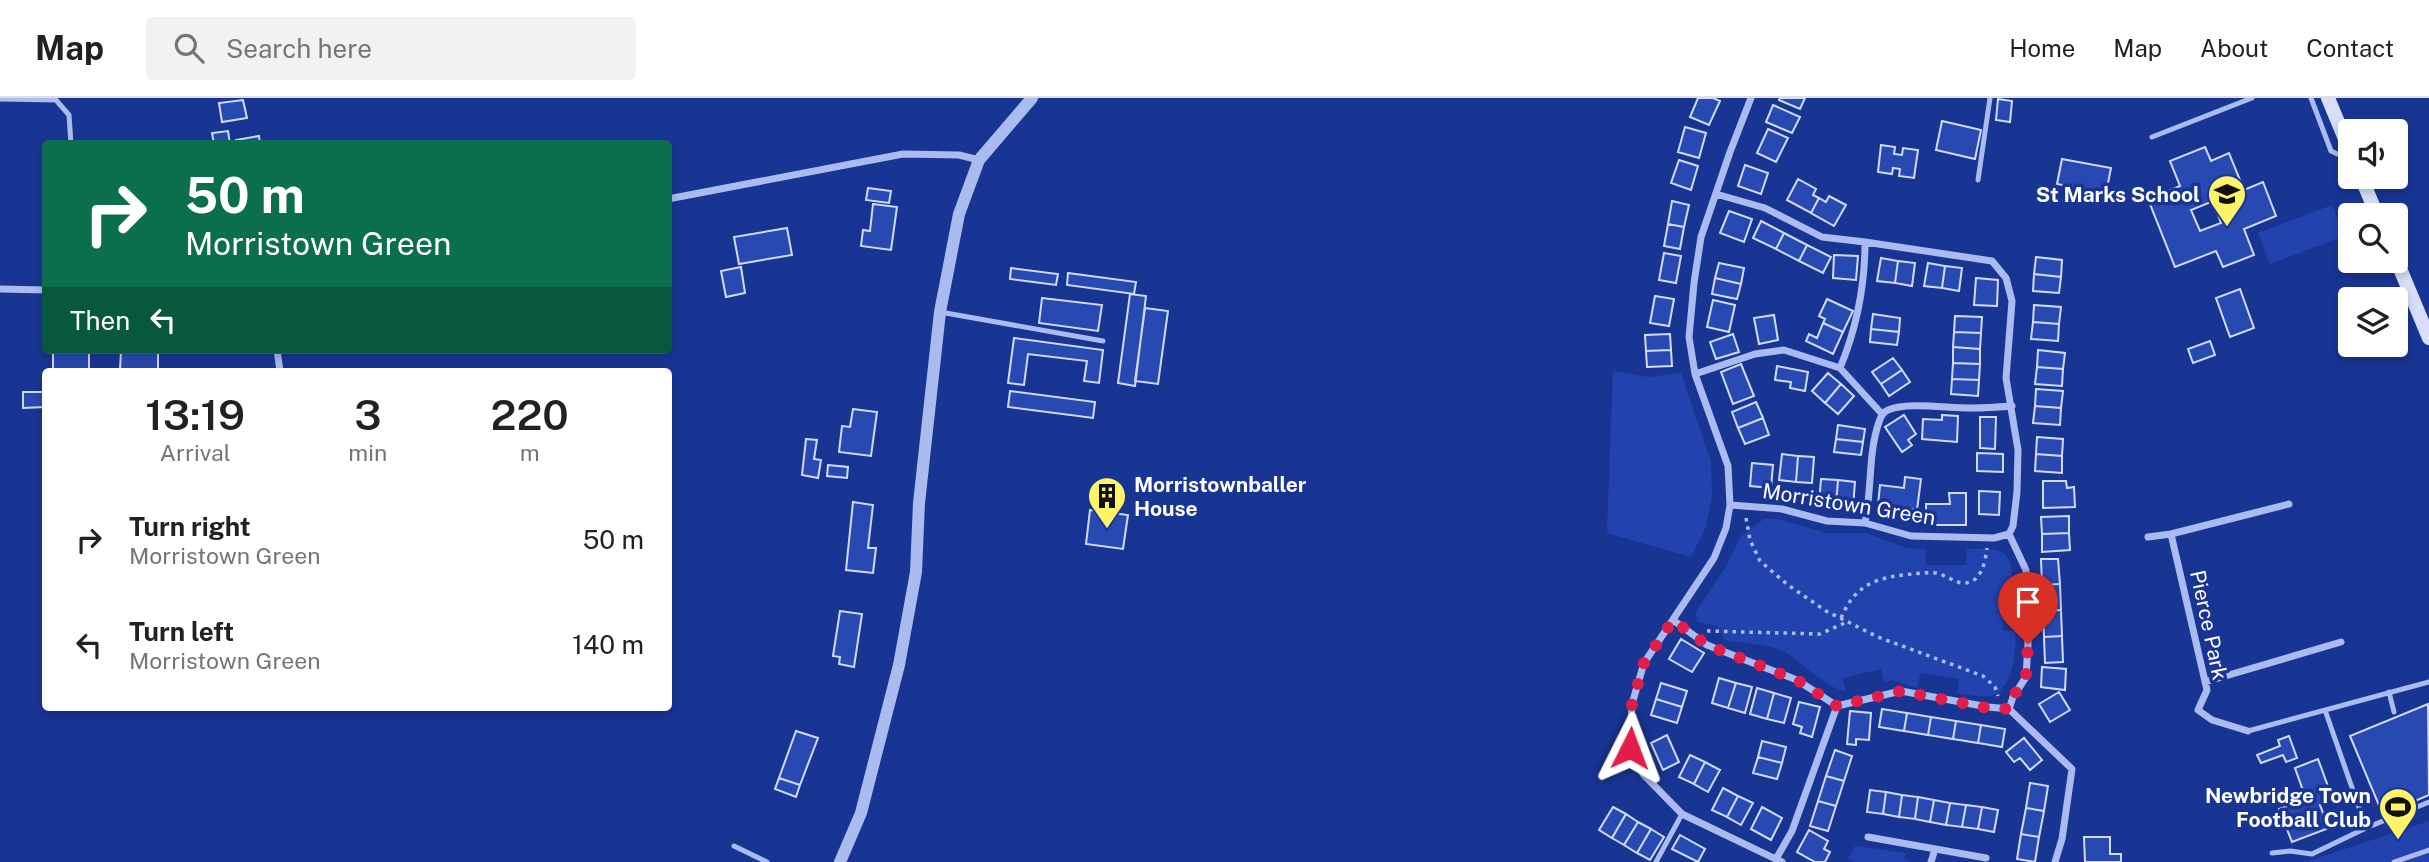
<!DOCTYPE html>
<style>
body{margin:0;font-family:"Public Sans",sans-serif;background:#f2f2f2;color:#202124;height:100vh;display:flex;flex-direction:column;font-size:26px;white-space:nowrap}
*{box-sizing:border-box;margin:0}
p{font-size:23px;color:#757577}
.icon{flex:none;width:38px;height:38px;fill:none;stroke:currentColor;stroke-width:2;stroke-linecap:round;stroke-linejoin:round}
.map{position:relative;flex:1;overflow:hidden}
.panel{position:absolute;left:42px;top:270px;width:630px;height:343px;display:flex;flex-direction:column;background:#fff;border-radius:7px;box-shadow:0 4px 10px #0003}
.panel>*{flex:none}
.banner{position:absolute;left:42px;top:42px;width:630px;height:214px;border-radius:7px;box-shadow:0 4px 10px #0003;background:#0b6e4f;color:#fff;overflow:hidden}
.buttons{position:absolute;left:2338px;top:21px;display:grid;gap:14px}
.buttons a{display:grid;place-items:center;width:70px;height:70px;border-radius:7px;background:#fff;box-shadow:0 4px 10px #0003;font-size:35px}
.pin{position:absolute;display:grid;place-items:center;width:60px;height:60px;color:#fff;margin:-72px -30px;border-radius:50% 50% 50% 0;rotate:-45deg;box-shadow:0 0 7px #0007}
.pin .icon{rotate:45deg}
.me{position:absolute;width:77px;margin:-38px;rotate:3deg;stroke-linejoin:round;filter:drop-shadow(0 0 5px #0008)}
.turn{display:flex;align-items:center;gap:24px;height:147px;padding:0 28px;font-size:32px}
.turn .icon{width:91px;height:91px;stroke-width:2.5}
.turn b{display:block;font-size:49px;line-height:60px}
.then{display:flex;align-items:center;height:66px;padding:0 28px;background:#0003;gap:14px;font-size:26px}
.eta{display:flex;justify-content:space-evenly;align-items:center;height:119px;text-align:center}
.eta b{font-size:42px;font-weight:600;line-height:49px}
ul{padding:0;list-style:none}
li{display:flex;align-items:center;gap:21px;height:105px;padding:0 28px}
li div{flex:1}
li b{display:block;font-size:26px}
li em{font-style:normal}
header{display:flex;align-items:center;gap:42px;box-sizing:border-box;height:98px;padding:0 35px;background:#fff;border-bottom:2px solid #e0e0e0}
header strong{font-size:33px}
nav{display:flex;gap:38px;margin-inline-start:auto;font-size:24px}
.search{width:490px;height:63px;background:#f2f2f2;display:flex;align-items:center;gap:18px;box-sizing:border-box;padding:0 24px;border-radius:7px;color:#757577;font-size:26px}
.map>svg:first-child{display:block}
.green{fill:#2243ad}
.building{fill:#2849b2;stroke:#d0dbfb;stroke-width:2;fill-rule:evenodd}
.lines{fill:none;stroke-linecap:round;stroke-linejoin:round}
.path{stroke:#aabbf0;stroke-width:3.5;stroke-dasharray:3.5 5;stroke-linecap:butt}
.service{stroke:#aabbf0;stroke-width:5}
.minor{stroke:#aabbf0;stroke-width:7}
.tertiary{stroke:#aabbf0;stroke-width:12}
.secondary{stroke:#d7dffb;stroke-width:14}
.route{stroke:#e11d48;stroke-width:12;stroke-dasharray:0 21.6}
.labels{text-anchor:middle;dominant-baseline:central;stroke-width:7;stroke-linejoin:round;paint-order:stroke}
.poi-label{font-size:21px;font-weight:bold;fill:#fff;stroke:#193594;text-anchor:end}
.street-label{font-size:21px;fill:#fff;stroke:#193594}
</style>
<header>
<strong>Map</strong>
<div class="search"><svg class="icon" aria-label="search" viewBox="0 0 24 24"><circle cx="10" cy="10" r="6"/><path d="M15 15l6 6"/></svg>Search here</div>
<nav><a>Home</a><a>Map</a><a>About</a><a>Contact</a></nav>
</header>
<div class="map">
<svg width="2429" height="764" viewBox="0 0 2429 764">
<rect width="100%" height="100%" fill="#193594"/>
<path class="green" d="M2332,107l12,31 -74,28 -12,-31z
M1613,273l35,6 33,-4 30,89 1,35 -6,30 -15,30 -84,-24z
M1764,421h13l49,14h40l41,15 18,1 1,16h40l1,-16c41,-1 43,0 47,42l-13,1 2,39h12c2,18 -1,58 -24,65 -9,2 -25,-2 -34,-3l2,-14 -39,-6 -3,15 -24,-8 -9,2 -3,-13 -38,9 3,13c-24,-4 -40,-27 -61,-39 -12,-7 -44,-9 -60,-12l-8,-14 -19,-4 -3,-9 30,-45 16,-32z
M2429,723v41h-123z
M1855,748l50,7 -1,6 6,3h-55l-7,-4z"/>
<path class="building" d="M1698,0h15l7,3 -11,24 -19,-8z
M1780,0h25l-5,11 -21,-9z
M1998,1l14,2 -2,21 -14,-2z
M243,2l4,18 -25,4 -3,-19z
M1773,7l27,12 -8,16 -26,-11z
M1942,23l39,9 -6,29 -39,-9z
M1685,29l21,6 -7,25 -21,-6z
M1768,31l20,9 -12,24 -19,-9z
M228,33l2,13h-16l-2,-11z
M259,38l1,8h-23l-1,-4z
M1881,47l14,2 -1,7 8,1 1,-7 15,2 -4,28 -15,-2 1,-7 -7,-1 -1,6 -14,-2z
M2205,49l6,14 18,-8 15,37 19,-8 13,34 -32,13 10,26 -31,12 -7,-16 -41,16 -27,-68 32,-13 -10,-25zM2213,103l8,22 -21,8 -9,-21z
M2062,61l49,9 -5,25 -49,-9z
M1679,62l19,6 -7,24 -20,-7z
M1745,67l23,8 -7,21 -23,-8z
M1798,81l18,10 -3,6 6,3 -8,15 -24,-13z
M868,90l23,3 -2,12 -23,-3z
M1829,98l17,9 -12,21 -23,-13 8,-15 7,4z
M1672,103l17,4 -5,22 -16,-3z
M873,106l24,3 -6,43 -30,-4 2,-16 7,1z
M1729,113l23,8 -8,23 -24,-9z
M1761,123l23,12 -8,16 -23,-11z
M1668,126l16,3 -4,22 -16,-3z
M787,130l5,27 -53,9 -5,-27z
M1784,135l23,12 -8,16 -23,-12z
M1807,147l24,12 -8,16 -24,-12z
M1664,155l17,3 -5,27 -17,-3z
M1834,157l24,1 -2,24 -23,-2z
M2036,159l26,3 -1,17 -27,-3z
M1881,160l17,3 -3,22 -18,-2z
M1898,163l17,2 -3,23 -17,-3z
M1719,165l25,5 -3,16 -26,-6z
M1928,165l17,3 -3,22 -18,-2z
M1945,168l17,2 -3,23 -17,-3z
M741,169l4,26 -19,4 -5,-26z
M1011,170l47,6 -2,11 -46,-6z
M1068,175l68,9 -2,12 -67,-9z
M2034,176l27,3 -2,16 -26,-2z
M1715,180l26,6 -4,15 -25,-5z
M1976,180l22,2 -1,26 -23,-1z
M2240,191l14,39 -24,9 -14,-39z
M1130,196l16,2 -11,90 -17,-3z
M1655,198l19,3 -5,27 -19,-3z
M1042,200l60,7 -4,26 -59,-8z
M1827,201l26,12 -10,21 -20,-9 2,-4 -6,-3z
M1713,202l22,5 -6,27 -22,-5z
M2034,207l27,2 -2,17 -26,-2z
M1145,210l23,3 -10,73 -23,-3z
M1873,216l27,4 -1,14 -28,-3z
M1774,217l4,25 -19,4 -5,-26z
M1955,218l27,1 -1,16 -27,-1z
M2033,224l26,2 -1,17 -27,-2z
M1823,225l20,9 -10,22 -27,-13 3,-7 8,4z
M1871,231l28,3 -2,13 -27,-3z
M1954,234l27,1 -1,16 -27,-2z
M1670,236l1,16 -25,1 -1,-16z
M1733,236l6,18 -23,7 -6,-17z
M1014,240l89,12 -4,33 -15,-2 3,-20 -59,-7 -4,31 -16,-2z
M2210,243l5,14 -22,8 -5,-14z
M1953,249l27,2v15l-27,-1z
M53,252h36v21h-36z
M121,252h37v21l-38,-1z
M1671,252l1,16 -25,1 -1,-16z
M2038,252l27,3 -2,16 -26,-2z
M1893,260l9,12 -21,14 -9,-12z
M1953,265l27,1 -1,16 -27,-1z
M1741,266l13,32 -21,8 -12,-32z
M1777,268l31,6 -3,19 -15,-3 1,-6 -16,-2z
M2037,269l26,2 -1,17 -27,-2z
M1902,272l8,12 -21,14 -8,-12z
M1828,275l13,11 -16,19 -13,-12z
M1952,281l27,1 -1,16 -27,-2z
M1841,286l13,12 -16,18 -13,-11z
M2036,291l27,2 -2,17 -26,-2z
M1010,293l85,11 -2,16 -85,-11z
M23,294h21l1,15 -22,1z
M1756,304l7,16 -25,10 -6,-16z
M2035,308l26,2 -1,17 -27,-2z
M853,311l24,3 -6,44 -32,-4 3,-26 8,1z
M1904,317l12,19 -8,6 4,5 -10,7 -17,-25z
M1942,317l16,1 -1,26 -35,-3 1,-20 19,1z
M1980,319h16l-1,32 -15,-1z
M1763,320l6,17 -24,9 -7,-16z
M1838,327l27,4 -2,13 -27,-3z
M2037,339l26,2 -1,17 -26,-2z
M806,341l11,1 -3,19 7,1 -3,18 -16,-3z
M1836,341l27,3 -2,13 -27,-3z
M1977,355l26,1v18l-26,-1z
M1782,356l16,2 -2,26 -17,-2z
M2036,356l26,2v17l-27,-2z
M1798,358l16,1 -2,26 -16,-1z
M1752,365l21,2 -2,23 -21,-2z
M828,367l20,2 -1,11 -20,-2z
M1905,379l16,2 -4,31 -39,-5 2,-20 24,3z
M1821,381l17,1 -2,25 -17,-1z
M1838,382l17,2 -2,25 -17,-2z
M2043,383h23l1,7 7,-1 1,20 -32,1z
M1979,393l21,1 -1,23 -20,-1z
M1949,395h17v32h-40v-21h24z
M853,404l20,3 -5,43h8l-3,25 -27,-3z
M1090,412l38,5 -5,34 -37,-5z
M2069,418v17l-27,1 -1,-17z
M2069,435l1,17 -28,2v-18z
M2041,461h17l2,25 -18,1z
M2060,486l1,26 -18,1 -1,-26z
M2061,512l1,26 -18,1 -1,-26z
M840,513l22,3 -8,53 -15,-3 1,-7 -7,-1z
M2062,538l1,26 -18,1 -1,-26z
M1681,541l23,14 -12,19 -23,-13z
M2042,569l24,2 -1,21 -24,-3z
M1719,580l17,5 -8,25 -16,-5z
M1661,585l26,8 -5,16 -26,-8z
M1736,585l16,4 -7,26 -17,-5z
M1757,590l17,5 -7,26 -17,-5z
M2059,594l11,18 -20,12 -11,-18z
M1774,595l17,5 -7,25 -17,-4z
M1656,601l26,8 -5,16 -26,-8z
M1799,604l21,5 -8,30 -12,-4 2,-6 -9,-3z
M2428,606l1,91 -46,20 -33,-79z
M1882,611l25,4 -3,18 -25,-4z
M1850,613l21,2 -2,27 -13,-1v6l-9,-1z
M1907,615l24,4 -3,18 -24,-4z
M1931,619l25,4 -3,18 -25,-4z
M1956,623l25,4 -3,18 -25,-4z
M1981,627l24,4 -3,18 -24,-4z
M796,633l22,7 -18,47 -21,-7z
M1667,637l12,27 -16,8 -12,-27z
M2289,638l8,22 -11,4 -3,-7 -22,8 -4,-8 23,-9 -2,-6z
M2024,640l18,22 -12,10 -10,-12 -6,4 -8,-10z
M1762,643l24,6 -4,16 -24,-6z
M1835,652l17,6 -8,25 -18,-5z
M1690,657l15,7 -11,22 -15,-7z
M1758,659l24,6 -5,16 -24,-6z
M2318,661l15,41 -13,5 9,23 -37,14 -13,-33 27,-10 -11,-31z
M1705,664l15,8 -12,22 -14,-8z
M1826,678l18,5 -8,25 -18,-5z
M779,680l21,7 -4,12 -21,-8z
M2030,685l18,3 -4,25 -18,-3z
M1723,690l15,8 -11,21 -15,-7z
M1870,692l16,2 -3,22 -16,-2z
M1886,694l16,3 -3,22 -16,-3z
M1902,697l16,2 -3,22 -16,-2z
M1738,698l15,7 -12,22 -14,-8z
M1918,699l16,3 -4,22 -15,-3z
M1934,702l16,3 -4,22 -16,-3z
M1818,703l18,5 -8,25 -18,-5z
M1950,705l16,2 -4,22 -16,-2z
M1966,707l16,2 -4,22 -16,-2z
M1613,709l13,7 -14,24 -13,-8z
M1762,709l20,11 -11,22 -20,-11z
M1982,709l16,3 -4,22 -16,-3z
M2026,710l18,3 -5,26 -18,-3z
M1626,716l12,8 -14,23 -12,-7z
M1638,724l13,7 -14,24 -13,-8z
M1651,731l13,8 -14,23 -13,-7z
M1809,732l19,11 -4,8 6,3 -5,10h-10l-18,-10z
M2021,736l18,3 -4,25 -18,-3z
M1680,737l25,14 -7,13 -26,-13z
M2084,739h26v17h11v8h-36z"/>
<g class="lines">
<path class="path" d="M1746,420l4,22 10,21 28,24 38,26 52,26 105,39 12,11 3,9
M1841,520c13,-30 30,-39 62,-43 11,-1 22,-3 33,-2 9,2 17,8 25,10 20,2 24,-20 26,-35
M1707,533l113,3 27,-12"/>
<path class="service" d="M2311,0l20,53 19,9
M0,1l56,1 13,15 2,29
M2152,39l100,-39
M1978,82l12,-82
M940,214l163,29
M2389,594l5,20
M2325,612l41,118
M2248,633l181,-49
M734,748l33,16
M2272,755l18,-2 22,3 54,-26 63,-26
M1656,764l26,-48
M2394,764l35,-12"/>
<path class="minor" d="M1751,0l-21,54 -29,85 -7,46 -5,54 6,37 33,92 2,39 -4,23 -12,30 -70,105 -12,41 -2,44 13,26 39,40 100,48
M668,101l235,-45 56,1 20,5
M1865,144l127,19 14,17 6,23 -6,77 12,72 -1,42 -4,34 -4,8
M0,191l46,1
M277,252l3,21
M1840,270l42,46
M1695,276l60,-20 29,-4 56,18c17,-41 25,-82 25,-126l-43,-5 -57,-29 -49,-14
M1730,407l52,4 45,12 38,2 46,13 83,2 15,-4
M1865,425c7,-33 3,-70 14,-101 2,-6 4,-10 9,-12 20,-9 64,-1 86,-2 12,0 25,-1 38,-2
M2009,436l17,36 2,74 -2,33 -13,20 -4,12
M2171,436l36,156 -9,20 14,10 36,11
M2148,439l23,-3 118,-30
M1673,522l34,25 90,35 40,26 64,-15 87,16 21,2
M2205,584l136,-40
M2009,611l63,60 -10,70 -7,23
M1868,739l118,21
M1776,761l16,-28 45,-125
M1931,764l4,-13"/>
<path class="tertiary" d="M840,764l21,-49 38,-148 17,-93 3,-69 21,-191 19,-98 20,-54 53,-62"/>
<path class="secondary" d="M2328,0l22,53
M2361,79l16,38
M2396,161l33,79"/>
</g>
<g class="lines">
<path class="route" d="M1630,650l2,-44 12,-41 29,-43 34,25 90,35 40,26 64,-15 87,17 21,1 4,-12 13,-20 2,-33"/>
</g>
<defs>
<symbol id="school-pin" viewBox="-11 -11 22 30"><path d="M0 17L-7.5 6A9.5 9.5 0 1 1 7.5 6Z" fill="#fff368" stroke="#193594"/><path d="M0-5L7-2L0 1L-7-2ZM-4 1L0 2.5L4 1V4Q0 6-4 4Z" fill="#111"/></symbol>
<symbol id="building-pin" viewBox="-11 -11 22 30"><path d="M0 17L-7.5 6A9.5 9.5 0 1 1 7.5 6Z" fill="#fff368" stroke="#193594"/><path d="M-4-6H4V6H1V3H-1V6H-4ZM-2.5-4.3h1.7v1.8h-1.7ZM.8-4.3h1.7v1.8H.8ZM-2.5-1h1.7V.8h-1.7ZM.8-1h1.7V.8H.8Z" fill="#111"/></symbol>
<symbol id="stadium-pin" viewBox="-11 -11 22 30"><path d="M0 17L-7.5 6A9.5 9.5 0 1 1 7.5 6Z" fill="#fff368" stroke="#193594"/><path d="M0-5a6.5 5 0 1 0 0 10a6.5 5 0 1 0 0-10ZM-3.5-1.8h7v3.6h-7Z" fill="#111"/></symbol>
</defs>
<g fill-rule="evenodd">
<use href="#school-pin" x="2205" y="74" width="44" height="60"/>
<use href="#building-pin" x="1085" y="376" width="44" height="60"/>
<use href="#stadium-pin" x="2376" y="687" width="44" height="60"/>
</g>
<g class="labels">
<g class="poi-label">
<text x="2200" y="96">St Marks School</text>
<text x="1134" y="386" text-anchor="start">Morristownballer<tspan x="1134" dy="24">House</tspan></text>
<text x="2371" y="697">Newbridge Town<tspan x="2371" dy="24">Football Club</tspan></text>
</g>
<g class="street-label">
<text transform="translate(1849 406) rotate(9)">Morristown Green</text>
<text transform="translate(2209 527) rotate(78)">Pierce Park</text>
</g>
</g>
</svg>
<div class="buttons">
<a><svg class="icon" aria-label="sound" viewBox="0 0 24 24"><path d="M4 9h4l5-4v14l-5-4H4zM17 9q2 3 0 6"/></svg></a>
<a><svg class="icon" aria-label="search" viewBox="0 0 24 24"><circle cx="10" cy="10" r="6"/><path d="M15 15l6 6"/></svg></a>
<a><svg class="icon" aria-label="layers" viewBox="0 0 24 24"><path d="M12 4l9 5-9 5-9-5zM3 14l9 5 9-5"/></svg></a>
</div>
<div class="pin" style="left:2028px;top:546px;background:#d93025"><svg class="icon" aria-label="arrive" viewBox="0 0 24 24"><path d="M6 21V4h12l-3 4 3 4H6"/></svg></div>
<svg class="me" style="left:1630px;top:650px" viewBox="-20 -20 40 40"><path d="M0-17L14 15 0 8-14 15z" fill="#e11d48" stroke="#fff" stroke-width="4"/></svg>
<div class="banner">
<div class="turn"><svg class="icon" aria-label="right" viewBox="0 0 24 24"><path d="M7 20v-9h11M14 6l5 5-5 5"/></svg><div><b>50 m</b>Morristown Green</div></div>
<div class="then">Then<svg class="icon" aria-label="left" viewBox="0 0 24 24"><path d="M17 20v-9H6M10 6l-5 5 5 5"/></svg></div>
</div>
<section class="panel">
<div class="eta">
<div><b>13:19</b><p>Arrival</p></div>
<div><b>3</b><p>min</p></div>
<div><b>220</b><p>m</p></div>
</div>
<ul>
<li><svg class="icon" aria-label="right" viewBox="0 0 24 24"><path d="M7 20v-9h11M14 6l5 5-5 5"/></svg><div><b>Turn right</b><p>Morristown Green</p></div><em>50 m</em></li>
<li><svg class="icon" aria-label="left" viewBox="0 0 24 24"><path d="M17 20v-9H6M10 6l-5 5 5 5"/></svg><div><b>Turn left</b><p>Morristown Green</p></div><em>140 m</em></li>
</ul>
</section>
</div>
